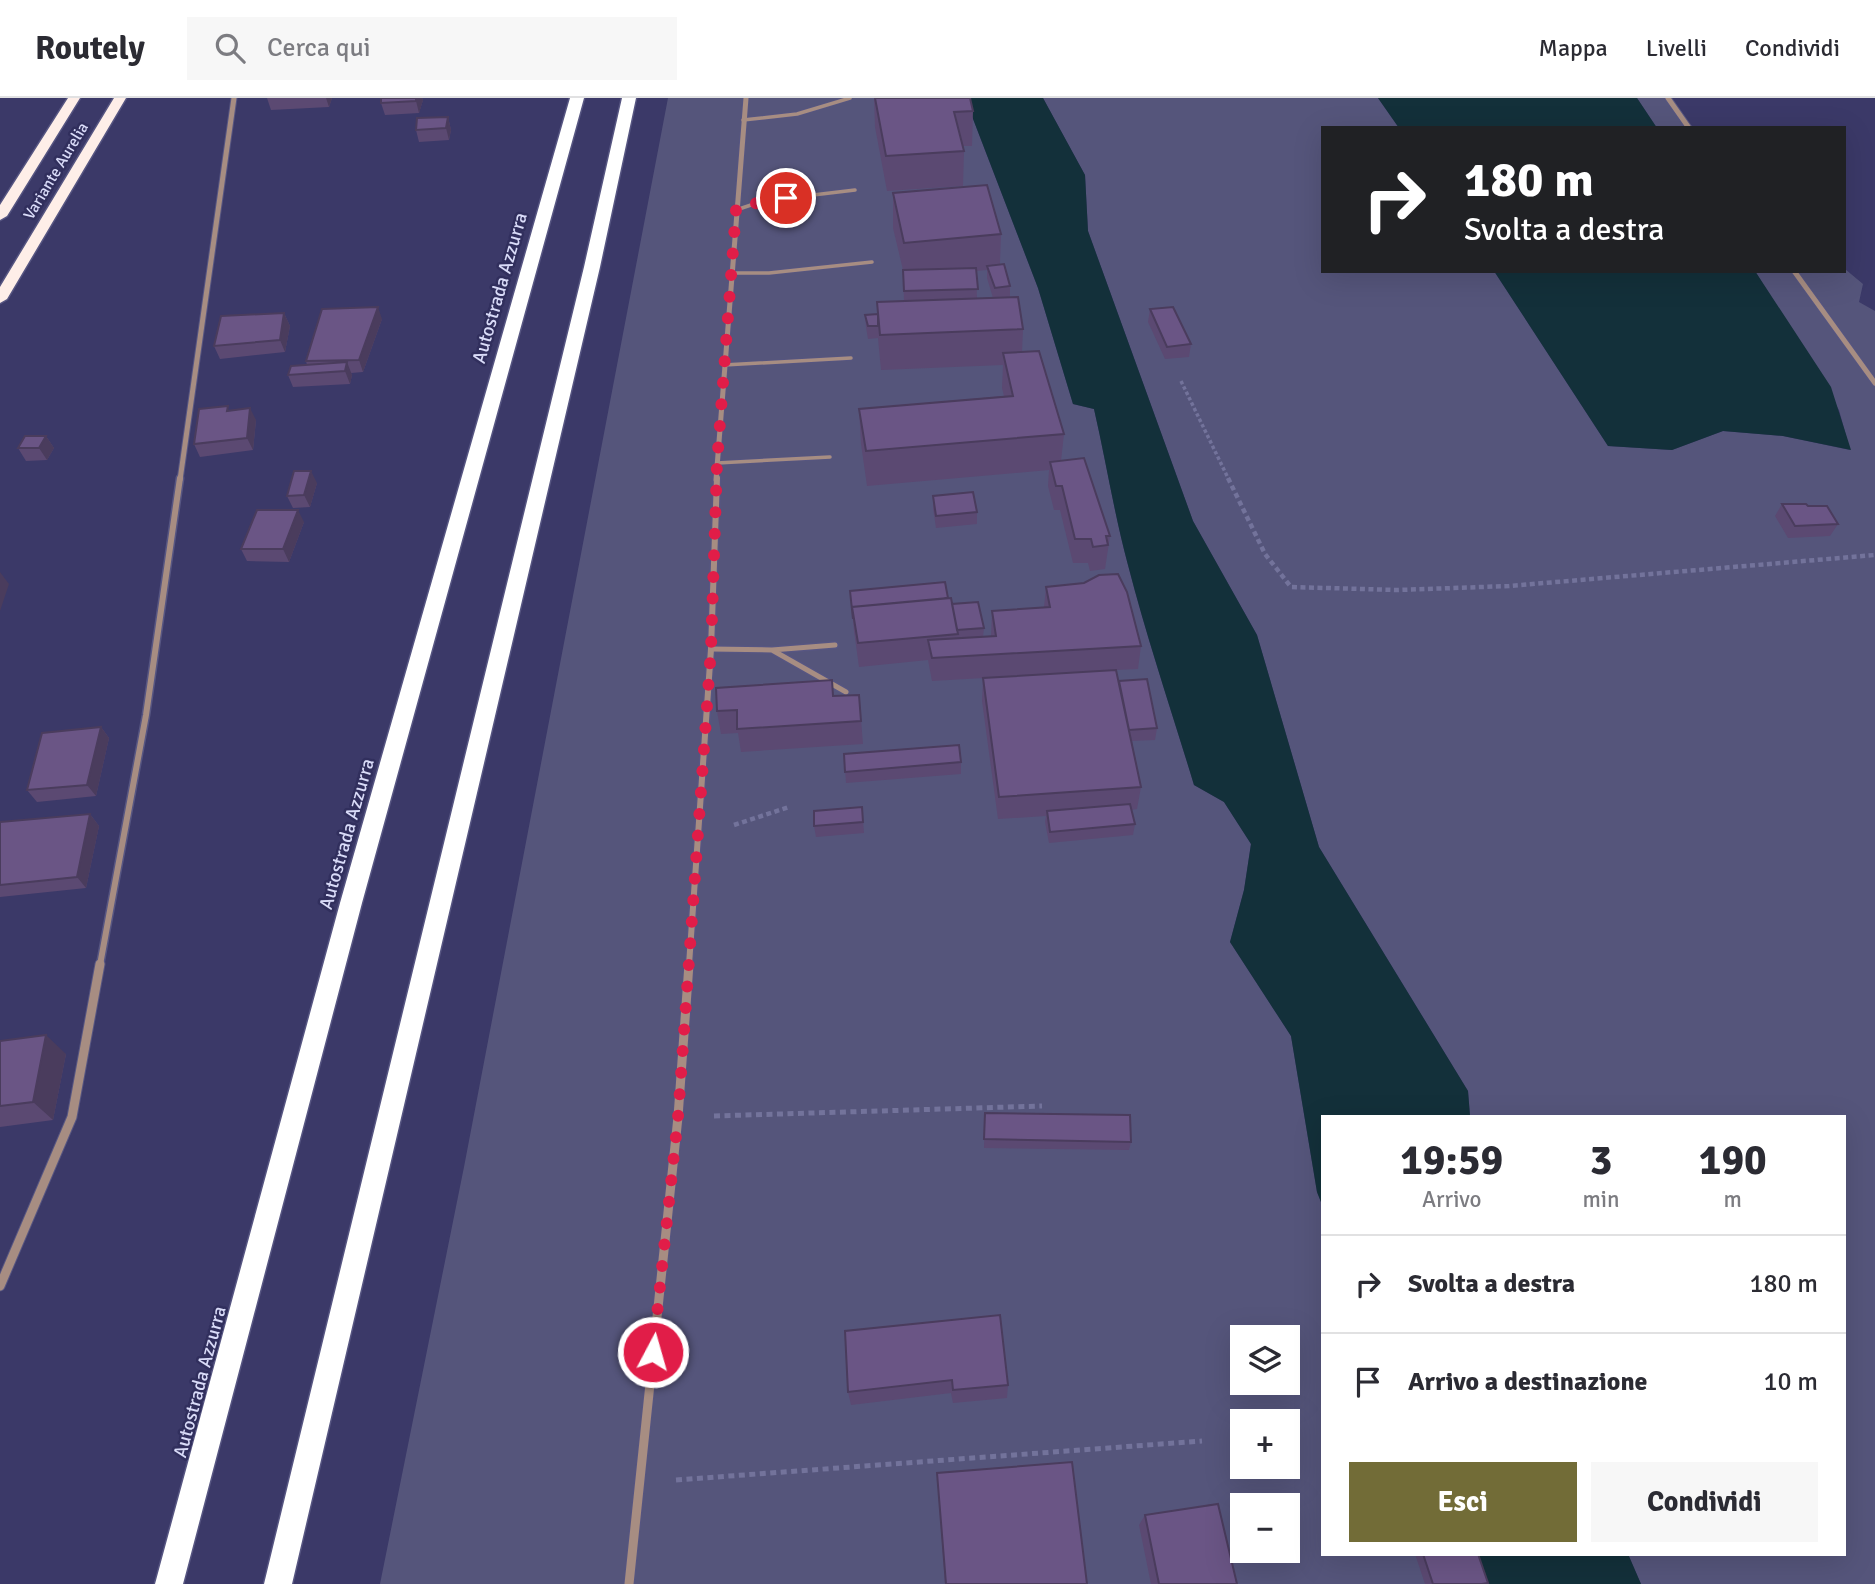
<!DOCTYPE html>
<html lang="it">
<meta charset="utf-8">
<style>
body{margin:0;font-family:Signika,sans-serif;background:#f7f7f7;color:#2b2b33;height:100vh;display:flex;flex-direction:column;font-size:26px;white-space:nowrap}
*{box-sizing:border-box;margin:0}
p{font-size:23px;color:#7c7c81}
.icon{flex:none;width:38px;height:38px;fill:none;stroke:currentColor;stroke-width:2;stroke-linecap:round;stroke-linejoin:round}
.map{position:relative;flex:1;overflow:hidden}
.sheet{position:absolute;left:1321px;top:1017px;width:525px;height:441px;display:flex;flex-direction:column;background:#fff;border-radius:0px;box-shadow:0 7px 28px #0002}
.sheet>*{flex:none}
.guide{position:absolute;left:1321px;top:28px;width:525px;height:147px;border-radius:0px;box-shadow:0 7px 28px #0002;background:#202124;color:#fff;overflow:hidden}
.buttons{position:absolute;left:1230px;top:1227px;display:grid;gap:14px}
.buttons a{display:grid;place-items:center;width:70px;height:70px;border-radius:0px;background:#fff;box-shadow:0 7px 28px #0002;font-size:35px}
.pin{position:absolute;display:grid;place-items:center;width:60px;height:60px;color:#fff;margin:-30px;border:4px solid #fff;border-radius:50%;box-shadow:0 2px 7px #0007}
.me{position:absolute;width:77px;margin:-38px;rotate:6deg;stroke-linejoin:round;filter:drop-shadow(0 0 5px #0008)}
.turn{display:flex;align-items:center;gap:24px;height:147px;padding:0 28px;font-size:32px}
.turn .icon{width:91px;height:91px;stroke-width:2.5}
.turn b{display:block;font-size:49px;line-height:60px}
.eta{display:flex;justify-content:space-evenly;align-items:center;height:119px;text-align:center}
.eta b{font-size:42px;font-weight:800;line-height:49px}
.button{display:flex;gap:14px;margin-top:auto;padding:14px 28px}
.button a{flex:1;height:80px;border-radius:0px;background:#726c37;color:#fff;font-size:28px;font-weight:800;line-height:80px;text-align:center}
.button a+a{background:#f7f7f7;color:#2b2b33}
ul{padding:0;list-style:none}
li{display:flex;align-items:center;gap:21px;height:98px;padding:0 28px;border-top:2px solid #e1e1e2}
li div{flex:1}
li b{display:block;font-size:26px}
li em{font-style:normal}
header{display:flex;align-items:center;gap:42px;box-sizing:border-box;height:98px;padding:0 35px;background:#fff;border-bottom:2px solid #e1e1e2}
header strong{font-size:33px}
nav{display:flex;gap:38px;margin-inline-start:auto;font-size:24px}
.search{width:490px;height:63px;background:#f7f7f7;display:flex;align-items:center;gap:18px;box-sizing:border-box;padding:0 24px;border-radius:0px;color:#7c7c81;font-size:26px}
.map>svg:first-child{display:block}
.green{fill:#55557b;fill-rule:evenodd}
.water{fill:#13303a}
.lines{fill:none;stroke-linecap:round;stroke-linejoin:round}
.service-far1-casing{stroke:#575682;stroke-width:5}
.service-casing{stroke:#575682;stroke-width:8}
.minor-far2-casing{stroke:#575682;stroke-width:7}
.minor-far1-casing{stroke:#575682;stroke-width:9}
.minor-casing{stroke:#575682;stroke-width:11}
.trunk-casing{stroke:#575682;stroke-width:3}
.motorway-casing{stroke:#575682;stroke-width:3}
.path-far2{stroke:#73739b;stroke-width:3.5;stroke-dasharray:3.5 2.5;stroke-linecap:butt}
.path-far1{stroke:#73739b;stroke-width:4.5;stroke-dasharray:5 3.5;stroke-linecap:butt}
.path{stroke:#73739b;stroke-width:5;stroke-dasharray:6 4.5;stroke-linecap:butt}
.service-far1{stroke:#a78d82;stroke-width:3.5}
.service{stroke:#a78d82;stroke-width:5}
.minor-far2{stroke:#a78d82;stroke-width:5}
.minor-far1{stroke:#a78d82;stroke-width:6}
.minor{stroke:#a78d82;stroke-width:9}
.trunk{fill:#feeee8;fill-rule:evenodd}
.motorway{fill:#fff;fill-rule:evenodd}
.wall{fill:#5b4972;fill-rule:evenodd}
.shaded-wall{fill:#4a3c5d}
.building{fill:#6a5585;stroke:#4a3c5d;stroke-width:2}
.route{stroke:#e11d48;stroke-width:12;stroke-dasharray:0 21.6}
.labels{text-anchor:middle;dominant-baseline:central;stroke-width:5;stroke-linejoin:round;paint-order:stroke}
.far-street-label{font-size:16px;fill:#d9dbf8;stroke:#312f5d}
.street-label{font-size:19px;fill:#d9dbf8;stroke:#312f5d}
</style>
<header>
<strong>Routely</strong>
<div class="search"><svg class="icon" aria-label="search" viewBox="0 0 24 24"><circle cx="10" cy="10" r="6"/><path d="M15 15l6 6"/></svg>Cerca qui</div>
<nav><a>Mappa</a><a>Livelli</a><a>Condividi</a></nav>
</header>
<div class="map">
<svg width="1875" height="1486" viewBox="0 0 1875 1486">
<rect width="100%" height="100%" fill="#3b3968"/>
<path class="green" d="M668,0h297l73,190 35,116 21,5c12,52 20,104 34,156 19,74 44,147 66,220l30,17 27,42 -7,46 -14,52 61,94 26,156 6,15v347h139l12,30h-1094l84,-417zM1242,1239h46v45h-46zM1242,1323h46v45h-46zM1242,1407h46v45h-46z
M1043,0h335l21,30h-76v143h171l114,175 64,4 51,-19 60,5 67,14 -11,-40 -84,-139h89l1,-2 18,15 -4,18 16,9v1273h-234l-13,-30h216v-438h-374l-2,-25 -149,-244 -62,-212 -64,-114 -105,-290 -3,-56z
M1637,0h31l21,30h-32z"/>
<path class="water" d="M965,0h78l42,77 3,56 105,290 64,114 62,212 149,244 2,25h-147v91l-6,-15 -26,-156 -61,-94 14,-52 7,-46 -27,-42 -30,-17c-22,-73 -47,-146 -66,-220 -14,-52 -22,-104 -34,-156l-21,-5 -35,-116z
M1378,0h259l20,30h-258z
M1494,173h261l76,116 20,63 -68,-14 -60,-5 -51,19 -64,-4z
M1462,1456h166l13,30h-167z"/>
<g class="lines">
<defs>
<path id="service-far1" d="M743,22l54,-6 53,-16
M736,112l27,-9 92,-11
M731,175h38l103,-11
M724,267l127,-7
M717,365l113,-6"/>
<path id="service" d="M711,551l61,1 74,42
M772,552l63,-5"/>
<path id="minor-far2" d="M1668,0l21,30
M1794,173l81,112
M180,382l54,-382
M716,382l30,-382"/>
<path id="minor-far1" d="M100,867l46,-250 34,-237
M689,867l22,-316 6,-171"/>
<path id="minor" d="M0,1188l72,-169 28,-153
M629,1486l49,-467 11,-153"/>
<path id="trunk" d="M68,0h12l-73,118 -7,4v-15z
M114,0h12l-119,201 -7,4v-16z"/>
<path id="motorway" d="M570,0h14l-222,805 -179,681h-28l185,-681z
M622,0h14l-36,169 -308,1317h-28l320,-1317z"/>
</defs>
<use href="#service-far1" class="service-far1-casing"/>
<use href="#service" class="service-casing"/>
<use href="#minor-far2" class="minor-far2-casing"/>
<use href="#minor-far1" class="minor-far1-casing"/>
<use href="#minor" class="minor-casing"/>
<use href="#trunk" class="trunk-casing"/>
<use href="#motorway" class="motorway-casing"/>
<path class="path-far2" d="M1181,283l48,99"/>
<path class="path-far1" d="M1228,380l37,76 26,33 107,3 111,-4 366,-31
M734,727l55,-18"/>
<path class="path" d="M714,1018l328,-10
M676,1382l526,-39"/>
<use href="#service-far1" class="service-far1"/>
<use href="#service" class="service"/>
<use href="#minor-far2" class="minor-far2"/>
<use href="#minor-far1" class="minor-far1"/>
<use href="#minor" class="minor"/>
<use href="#trunk" class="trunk"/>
<use href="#motorway" class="motorway"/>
</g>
<path class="wall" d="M267,0h65l-3,9 -58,3z
M381,0h41l1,2 -4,13 -34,2 -4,-12z
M874,0h96l3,13 -1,35h-9l1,5 -1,35 -76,5 -12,-64z
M448,19l3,13 -2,10 -30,2 -3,-12z
M893,95l108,41 -1,30 10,22v11l13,32 -1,23 42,82 -3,27 49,75 -5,33 -15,2 -2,-8h-15l-13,-53h-6l-6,-24 1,-16 -182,16 -6,-42 -2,-35 145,-13 -2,-8 1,-23 -122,5 -3,-32 -10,1 -2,-12 -1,-12 13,-1 26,-13 -1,-31 -10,-42zM987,172v8l6,20h-16l-1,-27z
M1150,211l41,35 -2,13 -24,2 -17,-37z
M284,215l6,13 -5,26 -65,7 -6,-13z
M382,221l-19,53 -12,1 1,2 -2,9 -57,3 -5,-12 19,-10 -1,-4z
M230,313l26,9 -3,30 -53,7 -6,-13z
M46,338l8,12 -7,12 -21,1 -8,-13z
M317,385l-7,24 -17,1 -6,-12z
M933,398l44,16v12l-41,4 -3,-20z
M1782,406l56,20 -8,12 -42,2 -13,-22z
M304,424l-15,40 -42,-1 -6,-12z
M1046,489l95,59 -3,23 -22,1 2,11 39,47 -2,12 -23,1 9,46 -4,22 -6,1 4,14 -2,11 -84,8 -4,-21 1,-6 -48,3 -16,-118 1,-23 37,-2 -88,5 -4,-21 -69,7 -5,-36 -4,-40 98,7 4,6 32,24 -1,9 8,-1 1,-25 52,-4z
M859,597l4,49 -122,8 -3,-19 -17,1 -4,-23 117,-15z
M101,629l8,11 -13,58 -59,6 -10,-12z
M844,656l117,8v12l-115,9z
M862,709l2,26 -48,4 -2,-11z
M90,716l9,12 -13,62 -86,9v-75z
M0,943l66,13 -13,66 -53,7z
M985,1015l146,29 -2,8 -145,-2z
M845,1233l163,54 -1,13 -54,5 -2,-10 -100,12 -3,-13z
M937,1375l150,111h-142z
M1145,1417l92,69h-86l-12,-59z
M1415,1456h63l10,29 -2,1h-61z"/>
<path class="shaded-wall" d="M326,0h6l-3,9z
M416,0h6l1,2 -4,13 -3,-12z
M448,19l3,13 -2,10 -3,-12z
M378,209l4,12 -19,53 -4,-12z
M284,215l6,13 -5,26 -5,-12z
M347,264l5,13 -2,9 -5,-13z
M250,310l6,12 -3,30 -6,-12z
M46,338l8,12 -7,12 -8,-12z
M311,373l6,12 -7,24 -6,-12z
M298,412l6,12 -15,40 -6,-13z
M0,474l9,12 -9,27z
M101,629l8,11 -13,58 -9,-11z
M90,716l9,12 -13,62 -9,-11z
M46,937l20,19 -13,66 -20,-18z"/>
<path class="building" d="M381,0h35v3l-35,2z
M875,0h95l3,13 -19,1 10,39 -78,5z
M448,19l-2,11 -30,2 1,-12z
M987,87l14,49 -97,9 -11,-50z
M1004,166l6,22 -15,2 -8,-22z
M976,170l2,21 -74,2 -1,-21z
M1018,199l5,32 -143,6 -3,-33z
M378,209l-19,53 -53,1 16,-52z
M1173,209l18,37 -24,3 -17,-38z
M284,215l-4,27 -66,6 7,-30z
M878,216v12h-10l-3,-11z
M1039,253l25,83 -198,17 -7,-42 154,-13 -10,-43z
M347,264l-2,9 -57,4 3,-9z
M228,308l-1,5 23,-3 -3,30 -53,6 5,-35z
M25,338h21l-7,12h-21z
M1084,360l26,78h-4l2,9 -15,2 -2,-8h-16l-13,-53h-6l-6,-24z
M294,373h17l-7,24 -17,1z
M973,394l4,20 -41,4 -3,-20z
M1782,406h24l2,2h19l11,18 -43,2z
M257,412h41l-15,39h-42z
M1118,476l9,18 14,54 -209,12 -4,-18 68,-4 -4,-25 58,-4 -4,-20 38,-4 15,-8z
M945,484l3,16 -96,9 1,12 -3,-28z
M951,500l7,36 -100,9 -6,-36z
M978,504l6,26 -27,2 -5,-26z
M1116,572l25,117 -142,10 -16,-119z
M1147,581l10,49 -28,2 -10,-49z
M832,582l1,16 26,-1 2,26 -124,8v-19l-20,1 -1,-23z
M101,629l-14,58 -60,5 15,-57z
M959,647l2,17 -116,10 -1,-18z
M1130,706l5,20 -85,8 -3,-21z
M862,709l1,15 -49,4v-15z
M90,716l-13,63 -77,8v-63z
M46,937l-13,67 -33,4v-65z
M985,1015l145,2 1,27 -147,-3z
M1000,1217l8,70 -55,5 -1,-10 -104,12 -3,-61z
M1072,1364l15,122h-141l-9,-111z
M1218,1406l19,80h-78l-14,-69z
M1423,1456h55l10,29 -6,1h-49z"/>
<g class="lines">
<path class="route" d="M653,1254l25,-235 33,-468 6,-186 19,-253 27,-9 23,-3"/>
</g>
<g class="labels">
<g class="far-street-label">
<text transform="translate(56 73) rotate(-59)">Variante Aurelia</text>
</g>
<g class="street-label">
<text transform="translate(500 190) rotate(-74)">Autostrada Azzurra</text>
<text transform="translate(347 736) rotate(-74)">Autostrada Azzurra</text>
<text transform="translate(200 1284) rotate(-75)">Autostrada Azzurra</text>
</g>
</g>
</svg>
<div class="buttons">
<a><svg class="icon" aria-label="layers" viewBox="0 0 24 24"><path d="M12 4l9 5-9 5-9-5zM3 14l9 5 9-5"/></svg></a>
<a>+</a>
<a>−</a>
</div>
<div class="pin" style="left:786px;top:100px;background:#d93025"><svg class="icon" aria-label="arrive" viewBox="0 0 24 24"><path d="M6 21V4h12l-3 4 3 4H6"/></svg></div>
<svg class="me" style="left:653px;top:1254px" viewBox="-20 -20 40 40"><circle r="17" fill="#e11d48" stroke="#fff" stroke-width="3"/><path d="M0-11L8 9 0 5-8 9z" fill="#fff"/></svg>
<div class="guide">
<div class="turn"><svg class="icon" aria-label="right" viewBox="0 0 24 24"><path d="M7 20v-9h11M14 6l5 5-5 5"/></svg><div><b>180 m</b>Svolta a destra</div></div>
</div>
<section class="sheet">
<div class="eta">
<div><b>19:59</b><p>Arrivo</p></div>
<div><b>3</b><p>min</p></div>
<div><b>190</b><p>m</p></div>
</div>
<ul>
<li><svg class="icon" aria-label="right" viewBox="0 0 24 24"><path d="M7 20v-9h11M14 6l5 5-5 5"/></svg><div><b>Svolta a destra</b></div><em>180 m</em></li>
<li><svg class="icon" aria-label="arrive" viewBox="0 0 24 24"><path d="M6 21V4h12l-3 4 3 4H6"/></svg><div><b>Arrivo a destinazione</b></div><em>10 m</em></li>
</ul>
<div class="button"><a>Esci</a><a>Condividi</a></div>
</section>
</div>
